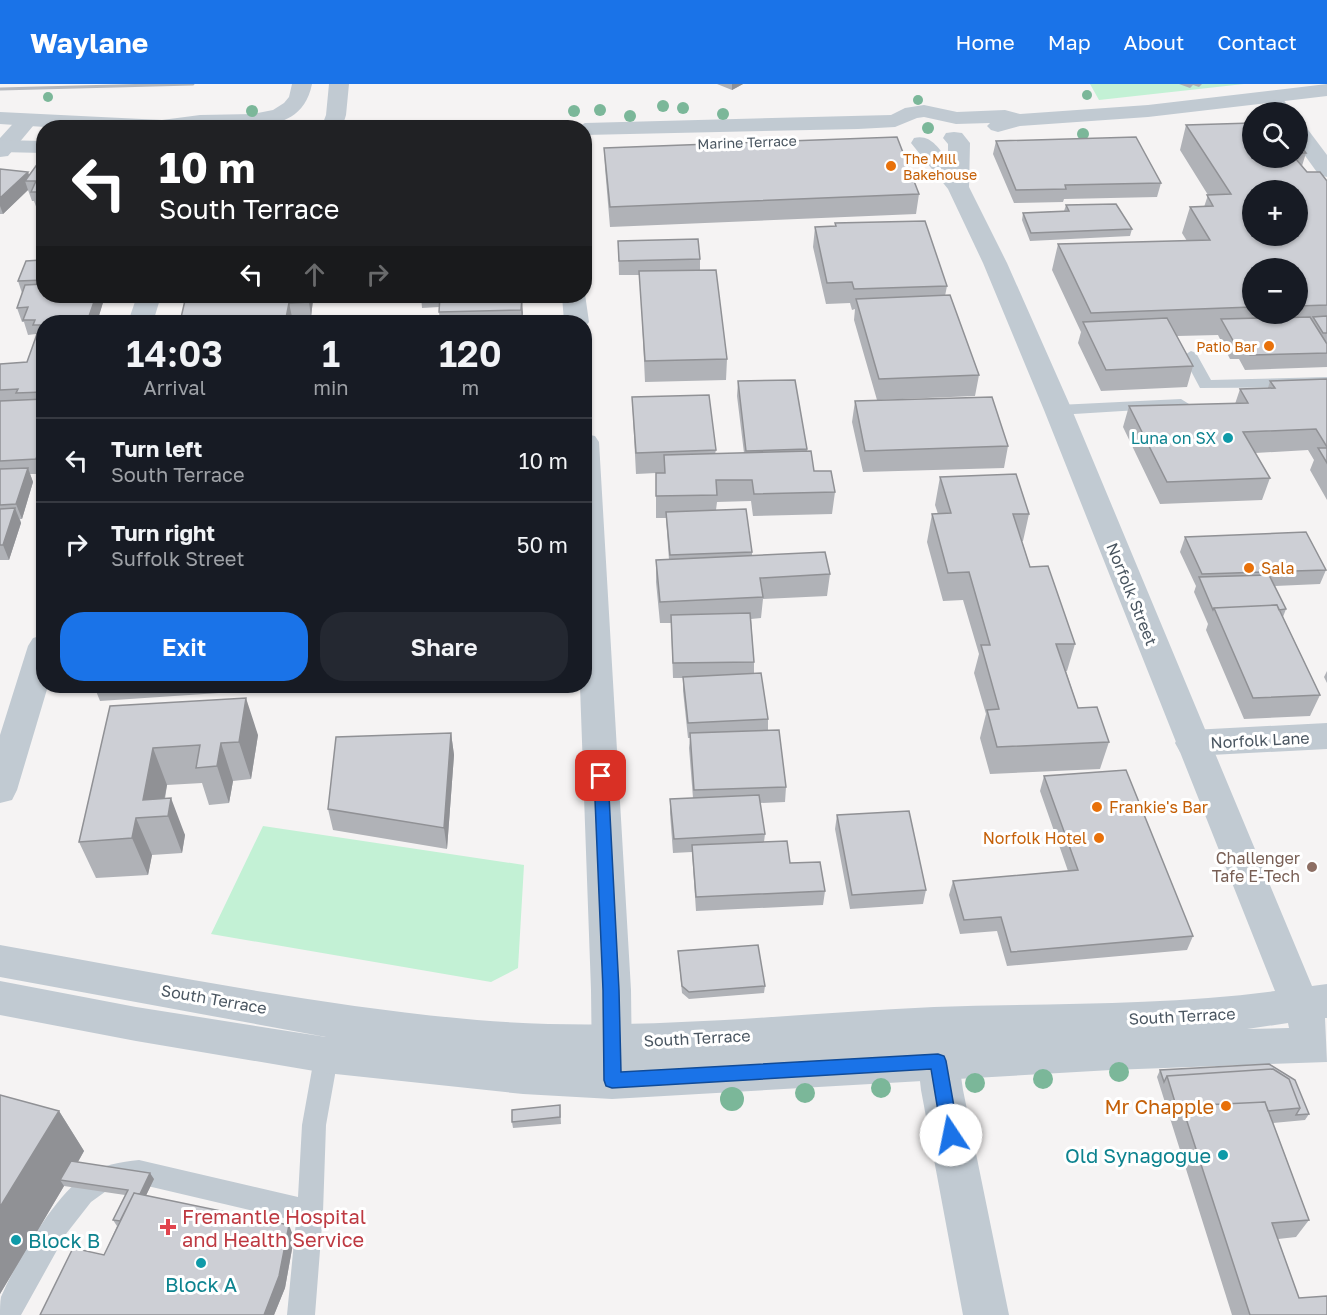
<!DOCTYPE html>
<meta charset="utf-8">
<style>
body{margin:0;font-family:"Golos Text",sans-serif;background:#242831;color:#f1f3f6;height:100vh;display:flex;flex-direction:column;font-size:22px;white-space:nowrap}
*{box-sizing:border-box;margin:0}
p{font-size:20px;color:#9ea1a6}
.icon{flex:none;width:33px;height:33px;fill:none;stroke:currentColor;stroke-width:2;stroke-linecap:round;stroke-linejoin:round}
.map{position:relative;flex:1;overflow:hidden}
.side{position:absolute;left:36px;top:231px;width:556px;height:378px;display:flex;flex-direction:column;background:#171b24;border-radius:24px;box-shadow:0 2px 4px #0004}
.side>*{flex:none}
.banner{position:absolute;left:36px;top:36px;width:556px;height:183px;border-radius:24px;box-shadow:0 2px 4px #0004;background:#202124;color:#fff;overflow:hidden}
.tools{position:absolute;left:1242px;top:18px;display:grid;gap:12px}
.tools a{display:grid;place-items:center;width:66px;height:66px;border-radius:50%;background:#171b24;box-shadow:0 2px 4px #0004;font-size:30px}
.pin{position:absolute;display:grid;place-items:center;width:51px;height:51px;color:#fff;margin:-26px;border-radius:12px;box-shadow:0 3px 9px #0006}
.me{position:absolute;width:66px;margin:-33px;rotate:349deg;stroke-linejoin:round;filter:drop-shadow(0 0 4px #0008)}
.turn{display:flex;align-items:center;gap:21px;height:126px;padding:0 24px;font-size:27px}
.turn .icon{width:78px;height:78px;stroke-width:2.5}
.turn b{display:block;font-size:42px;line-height:51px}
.lanes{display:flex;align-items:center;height:57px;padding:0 24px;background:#0003;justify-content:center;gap:30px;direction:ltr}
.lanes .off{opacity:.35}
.eta{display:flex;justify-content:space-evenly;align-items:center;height:102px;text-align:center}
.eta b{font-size:36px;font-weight:600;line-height:42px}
.action{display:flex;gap:12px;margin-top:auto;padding:12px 24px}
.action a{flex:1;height:69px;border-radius:24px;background:#1a73e8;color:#fff;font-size:24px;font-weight:600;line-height:69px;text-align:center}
.action a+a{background:#242831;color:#f1f3f6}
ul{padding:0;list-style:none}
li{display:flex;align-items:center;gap:18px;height:84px;padding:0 24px;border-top:2px solid #363941}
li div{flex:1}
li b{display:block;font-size:22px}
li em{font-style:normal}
header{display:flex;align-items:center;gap:36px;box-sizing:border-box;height:84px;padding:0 30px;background:#1a73e8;color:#fff}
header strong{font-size:28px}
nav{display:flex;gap:33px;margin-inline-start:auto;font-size:21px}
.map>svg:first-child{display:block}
.green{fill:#c3f1d5}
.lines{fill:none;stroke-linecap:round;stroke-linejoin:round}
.service{fill:#c1cad2;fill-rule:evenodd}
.minor{fill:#c1cad2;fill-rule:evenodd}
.tertiary{fill:#c1cad2;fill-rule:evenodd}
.rail{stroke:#b5b8bd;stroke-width:3}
.tree{fill:#7bb799}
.wall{fill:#b0b2b7;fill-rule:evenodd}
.shaded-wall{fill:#909195}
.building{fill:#cdcfd5;stroke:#909195;stroke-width:1.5;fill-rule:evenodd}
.route{fill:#1a73e8;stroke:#114b97;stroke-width:1.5}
.food-dot{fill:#e8710a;stroke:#fff;stroke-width:2}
.culture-dot{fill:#0f9aa8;stroke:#fff;stroke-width:2}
.education-dot{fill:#8d6e63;stroke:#fff;stroke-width:2}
.health-dot{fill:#e0444e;stroke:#fff;stroke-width:2}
.labels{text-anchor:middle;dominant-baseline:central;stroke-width:6;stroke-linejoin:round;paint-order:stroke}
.far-street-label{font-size:14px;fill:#4a5661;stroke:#fff}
.far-food-label{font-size:14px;fill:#c56008;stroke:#fff;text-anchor:start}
.culture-label{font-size:16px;fill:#0d838f;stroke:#fff;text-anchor:end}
.food-label{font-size:16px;fill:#c56008;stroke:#fff;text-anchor:start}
.street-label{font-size:16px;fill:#4a5661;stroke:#fff}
.education-label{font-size:16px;fill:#785e54;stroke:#fff;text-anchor:end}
.near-food-label{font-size:20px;fill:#c56008;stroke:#fff;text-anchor:end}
.near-culture-label{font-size:20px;fill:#0d838f;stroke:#fff;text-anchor:end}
.near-health-label{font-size:20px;fill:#be3a42;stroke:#fff;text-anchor:start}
</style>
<header>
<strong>Waylane</strong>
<nav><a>Home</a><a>Map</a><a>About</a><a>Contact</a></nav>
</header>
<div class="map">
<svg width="1327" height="1231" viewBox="0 0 1327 1231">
<rect width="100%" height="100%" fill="#f5f3f3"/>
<path class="green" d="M1090,0h154l-145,16z
M263,742l261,39 -6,103 -27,14 -280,-48z"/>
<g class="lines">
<path class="service" d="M1191,267l5,2 15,27 116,-3v10l-127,1 -17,-32z
M1181,315l8,5 -2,3 -129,8 -8,-5 8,-5z
M328,952l8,4 4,7 -14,78 -3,87 -8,103h-28l9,-94 -157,-37 -30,5 -18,13 -25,32 -45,81h-21c0,-6 0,-13 1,-18 15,-35 54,-102 85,-122 15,-10 35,-13 53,-15l159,37 4,-72 14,-78 4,-7z"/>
<path class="minor" d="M1271,7l7,2 15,19h-20l-12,-15 3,-4z
M27,30l7,2 4,4 -30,36 -8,1v-19l20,-22z
M1298,42l8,1 21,28v22l-8,-2 -21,-29z
M585,210l4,28 -4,5v-5h-21l-2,-26z
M137,212h24l-8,26h-25z
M585,350l10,2 4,6 32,548 1,79 -6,13 -14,5 -14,-5 -6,-13 -1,-79 -11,-304h5z
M44,551v51h4l-31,104 -5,10 -12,3v-68l28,-89 5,-8z
M1327,639v26l-135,7 -12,-4 -5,-9 5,-9 12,-4z
M935,934l14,5 6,13 8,54 46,225h-46l-42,-225 -6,-54 6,-13z"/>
<path class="tertiary" d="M292,0h20c-8,39 -39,42 -74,43l-178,1 -60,-4v-12l162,8 38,-5 53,-1 20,-4 11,-7 5,-6z
M329,0h20l-3,31 -4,13h-21l5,-13z
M1327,0v12l-179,21 -128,9 -22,6 -7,-2 -4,-4 3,-3 -34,1 -32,-7 -7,1 -22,9 -37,2 -273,6v-7h-10l10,-5 306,-8 14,-7 19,-3 33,7 48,-2 15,4 128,-9z
M954,48l8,1 8,10 -1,44 38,76 65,147 240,576 15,-2v34h-2l2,44 -216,8 -499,29 -89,-5 -197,-21 -190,-32 -136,-26v-34l136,26 190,30 -326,-60v-32c158,28 317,61 477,75 152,13 305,-6 457,-13 113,-4 228,-1 341,-16l-231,-581 -61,-147 -35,-74 -37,-46 3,-5c17,-4 24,10 34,22v-16l-5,-6 3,-5zM1288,939l1,5 -42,1zM991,957l-379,20 -91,-4 91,4z
M0,56l44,1v12l-44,-1z"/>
<path class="rail" d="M0,5l193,-5"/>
</g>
<g class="tree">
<circle cx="1087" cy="11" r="5"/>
<circle cx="48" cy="13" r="5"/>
<circle cx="918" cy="16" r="5"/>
<circle cx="663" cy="22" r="6"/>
<circle cx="683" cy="24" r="6"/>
<circle cx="600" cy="26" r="6"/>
<circle cx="252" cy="27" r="6"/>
<circle cx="574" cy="27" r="6"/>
<circle cx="723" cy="30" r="6"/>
<circle cx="630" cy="32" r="6"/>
<circle cx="928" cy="44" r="6"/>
<circle cx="1083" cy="50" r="6"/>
<circle cx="1119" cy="988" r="10"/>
<circle cx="1043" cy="995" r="10"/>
<circle cx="975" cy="999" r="10"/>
<circle cx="881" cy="1004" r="10"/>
<circle cx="805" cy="1009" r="10"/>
<circle cx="732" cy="1015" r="12"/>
</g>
<path class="wall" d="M717,0h26l-11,6z
M1179,0h23l-3,3 -6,-2 -3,3z
M1186,41l66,33h46v-16l8,11 -4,13 5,6 20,9v186l-82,3 -6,-11h-9l-12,-24 -41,1 16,30 -6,21 -86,4 -23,-48 3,-11 -29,-62 6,-26 129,-3 -5,-8 8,-26h14l4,-12 -28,-45zM1252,184h46v46h-46z
M996,57l165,42 -4,14 -93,2 -1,3 -49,1 -21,-49z
M604,64l315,46 -3,20 -306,13 -5,-59z
M44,75v53h-6l-4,-11h-2l-4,-11 -25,24h-3v-45l28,3 1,4z
M1066,121l66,24 -2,7 -100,5 -8,-21 1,-7 41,-2z
M835,139l112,63 -2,10 34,79 -4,21 -97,4 130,46 -4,22 -141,4 -11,-50 3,-21 22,-1 -23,-80 1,-11 -3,1 -2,-7 -24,1 -13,-57 2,-20 20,-1z
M618,157l82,18v11l27,89 -1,21 -81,2 -5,-107h-21z
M44,169v43h61l-8,26h-53v146l-2,6h-12l3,8 -11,37h-2l1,4 -12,37h-9v-196l27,-2 10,-26 -1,-2 -8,1 -4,-13h-2l-5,-14 5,-15 -4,-12 23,-21z
M186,212l127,4 -2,17h-19l-1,5h-111z
M421,212h97l-1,3 6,14 -1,9h-82l-1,-10v-5l-17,1z
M1327,295v121l-17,-30 4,-10 -6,-10 -53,3 15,25 -8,22 -102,4 -37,-77 6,-21 106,-2 5,-15 28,-1 2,-7z
M738,297l69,68v2l7,20 21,21 -3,22 -79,2 -2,-15 -34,1 -1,8 36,42v3l78,19 -3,22 -64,3 -2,19 -10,1 3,43v11l14,46v12l18,56 -1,15 -25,1 5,31 -1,8 61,49 -2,14 -127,6 -4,-59 -19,1 -3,-40v-14l23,-1 -4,-50 1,-10h-2l-5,-47v-13h-10l-2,-55h-11l-4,-41v-22h13l-3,-42h-10v-45l-20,1 -4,-77 84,53 -1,4 29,-1 -7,-57z
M940,393l89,37 -6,27h-1l8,26 45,77 -8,27h-1l12,37 31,34 -9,27 -110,5 -10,-36 6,-24 -12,-41 5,-19 -16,-54 -20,1 -16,-59 5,-28h6l-3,-9z
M1185,453l141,33 -6,14 -45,2 11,23 -3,8 37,78 -10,21 -66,3 -38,-89 2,-6 -14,-32 2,-6 -16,-34z
M1327,587v12l-3,-6z
M94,602h197v2l-191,13z
M368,602h73l-72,3z
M110,622l148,29 -7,44 -18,2 -4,22 -20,2 -7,-22 -35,2 -2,14 20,36 -3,18 -30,2 -4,20 -52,3 -17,-36z
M451,649l3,22 -7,94 -114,-19 -5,-21z
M1044,692l149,160 -6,14 -180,16 -10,-35 -37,3 -11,-39 4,-14 115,-10 -28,-80z
M837,731l89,75 -3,14 -73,5 -15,-80z
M678,867l87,35 -1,7 -75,6 -7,-6z
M1269,980l40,50 -4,6 -32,3 36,97 -13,17 -18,2 21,59 28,17h-95l-75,-238 3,-7z
M0,1011l59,16 25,40 -6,11 76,17 -8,16 148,43 -9,50 -11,27h-234l64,-60 13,-29 -4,-6 12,-25 -61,-9 -64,108z
M560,1021l1,19 -48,4 -1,-6z"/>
<path class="shaded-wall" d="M732,0h11l-11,6z
M28,88l3,9h-6l3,9 -25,24 -3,-8v-8z
M96,212h9l-8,26h-10z
M309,212h4v4l-2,17 -2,-15z
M522,215l1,14 -1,9 -1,-12z
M289,219l3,14 -1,5h-4l-1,-4z
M44,352v32l-2,6 -6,-15z
M28,384l5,14 -11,37 -6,-15z
M15,424l6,15 -12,37 -6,-15z
M246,614l12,37 -7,44 -12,-37z
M451,649l3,22 -7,94 -3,-21z
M221,659l12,38 -4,22 -12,-37z
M153,664l14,37 -6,31 -18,-16z
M171,714l14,37 -3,18 -14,-37z
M136,734l16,37 -4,20 -16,-37z
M59,1027l25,40 -17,30 -7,-1 4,6 -64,108v-87z
M150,1089l4,6 -24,50 -4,-6z
M289,1141l5,13 -9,50 -11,27h-10z"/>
<path class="building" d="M1252,39v35h43l12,14h13l7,9v124l-29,1v-38h-46v39l-161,6 -33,-69 152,-4 -20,-33 23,-1 -6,-11 24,-1 -45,-69zM1252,106h46v46h-46z
M897,53l22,57 -309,13 -6,-59z
M1136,53l25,46 -96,2 1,4 -50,1 -20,-49z
M1298,58l8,11h-8z
M41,75h3v33h-13l5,-11h-11z
M0,85l28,3 -28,26z
M1116,120l16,25 -101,4 -8,-20 46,-2 -3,-6z
M925,137l22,65 -93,3 -2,-7 -25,1 -12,-56 21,-1 -1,-3z
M698,155l2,20 -81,2 -1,-20z
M44,169v27l-26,1 8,-20 15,-1z
M716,186l11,89 -82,2 -6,-90z
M44,200v12h52l-9,26h-43v3h-11l2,-5h-12l5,-13 -11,1 8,-23z
M950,211l29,80 -100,4 -23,-80z
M186,212h123v6l-20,1 -3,15 -106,4z
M440,212h64v3h18l-1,11 -82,2z
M1327,232v17h-4l-10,-16z
M1310,233l17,27v9l-77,2 -6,-11h-9l-14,-25z
M1167,234l26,48 -87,4 -23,-48z
M320,236l-1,2h-21v-1z
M37,250h7v58l-28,1 2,-4 -18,1v-26l27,-2z
M1327,295v68l-11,-18 -73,3 27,46 -103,4 -38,-76 119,-3 -8,-14 35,-1 -5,-7z
M795,296l12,69 -61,2 -8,-70z
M709,311l7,55 -80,3 -4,-56z
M992,313l16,49 -143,5 -10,-50z
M44,315v37l-8,23 -36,2v-60z
M1318,364h9v15z
M811,367l3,20h17l4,21 -81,2 -2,-14h-36l1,15 -61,1v-23h9l-1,-18z
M28,384l-12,36 -16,1v-36z
M1016,390l13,40h-16l17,53 18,-1 27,78h-19l22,64 19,-1 12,35 -112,5 -10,-37 12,-1 -18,-64h9l-21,-73 -21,1 -16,-59 19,-1 -11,-36z
M15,424l-12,37h-3v-36z
M746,425l6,43 -82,3 -4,-43z
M1306,448l20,38 -124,4 -17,-37z
M825,468l5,22 -70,4 3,19 -103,5 -4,-42z
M1269,491l17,34 -7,1 -2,-5 -63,3 -1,2 -14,-33z
M1277,521l43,90 -67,3 -39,-90z
M750,529l4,49 -81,1 -2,-48z
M761,589l7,46 -80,4 -5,-46z
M246,614l-7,44 -18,1 -4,23 -21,2 4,-23 -47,3 -10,52 28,-2 -3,18 -32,2 -4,20 -53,4 31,-136z
M779,646l7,57 -92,3 -4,-57z
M451,649l-7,95 -116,-19 8,-72z
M1126,686l67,166 -182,16 -10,-35 -37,3 -11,-39 125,-11 -34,-94z
M759,711l6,39 -91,5 -4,-40z
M909,727l17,79 -74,5 -15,-80z
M787,757l3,22 30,-1 5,29 -129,6 -4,-52z
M758,861l7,41 -76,6 -7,-6 -4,-35z
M1269,980l26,16 14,34 -13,1 4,-7 -11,-29 -16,-10 -106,7 -3,6 -4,-12z
M1273,985l16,10 11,29 -32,3 -3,-9 -83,4 -4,6 -11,-36z
M0,1011l59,16 -59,96z
M1265,1018l44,118 -37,3 27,75 28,-2v19h-77l-68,-209z
M560,1021v12l-48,5v-12z
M71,1077l79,12 -10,21 -6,-1 -14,28 -7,-1 15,-30 -68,-10z
M134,1109l155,32 -10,51 -15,39h-224l33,-67 31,7z"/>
<path class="route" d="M601,686l5,2 2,4 11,214 2,82 317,-18 6,2 2,5 13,74 -2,6 -6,2 -7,-2 -2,-6 -11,-66 -319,19 -6,-2 -2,-6 -1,-90 -9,-214 2,-4z"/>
<g class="food-dot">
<circle cx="891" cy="82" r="6"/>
<circle cx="1269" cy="262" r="6"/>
<circle cx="1249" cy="484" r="6"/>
<circle cx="1097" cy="723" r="6"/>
<circle cx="1099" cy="754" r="6"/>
<circle cx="1226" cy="1022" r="6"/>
</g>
<g class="culture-dot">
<circle cx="1228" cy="354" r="6"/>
<circle cx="1223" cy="1071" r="6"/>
<circle cx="16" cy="1156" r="6"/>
<circle cx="201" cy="1179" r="6"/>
</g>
<circle class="education-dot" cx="1312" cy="783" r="6"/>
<path class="health-dot" d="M165 1134h6v6h6v6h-6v6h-6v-6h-6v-6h6z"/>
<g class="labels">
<g class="far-street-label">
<text transform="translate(747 58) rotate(-2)">Marine Terrace</text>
</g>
<g class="far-food-label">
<text x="903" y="74">The Mill<tspan x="903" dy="16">Bakehouse</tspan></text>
<text x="1257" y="262" text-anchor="end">Patio Bar</text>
</g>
<g class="culture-label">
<text x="1216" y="354">Luna on SX</text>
</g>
<g class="food-label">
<text x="1261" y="484">Sala</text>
<text x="1109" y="723">Frankie's Bar</text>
<text x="1087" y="754" text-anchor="end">Norfolk Hotel</text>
</g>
<g class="street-label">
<text transform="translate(1132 510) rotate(68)">Norfolk Street</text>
<text transform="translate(1260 656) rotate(-3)">Norfolk Lane</text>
<text transform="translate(214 915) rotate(10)">South Terrace</text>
<text transform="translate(1182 932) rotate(-3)">South Terrace</text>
<text transform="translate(697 954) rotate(-3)">South Terrace</text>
</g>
<g class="education-label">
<text x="1300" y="774">Challenger<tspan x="1300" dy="18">Tafe E-Tech</tspan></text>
</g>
<g class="near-food-label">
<text x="1214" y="1022">Mr Chapple</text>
</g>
<g class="near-culture-label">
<text x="1211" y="1071">Old Synagogue</text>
<text x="28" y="1156" text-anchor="start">Block B</text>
<text x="201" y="1200" text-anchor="middle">Block A</text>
</g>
<g class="near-health-label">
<text x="182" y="1132">Fremantle Hospital<tspan x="182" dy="23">and Health Service</tspan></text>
</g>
</g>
</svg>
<div class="tools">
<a><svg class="icon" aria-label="search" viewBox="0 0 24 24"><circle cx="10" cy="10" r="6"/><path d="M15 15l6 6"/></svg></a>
<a>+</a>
<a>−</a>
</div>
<div class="pin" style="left:601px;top:692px;background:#d93025"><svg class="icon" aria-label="arrive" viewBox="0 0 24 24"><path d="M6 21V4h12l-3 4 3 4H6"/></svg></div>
<svg class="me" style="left:951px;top:1051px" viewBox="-20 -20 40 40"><circle r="19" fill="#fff"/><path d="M0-13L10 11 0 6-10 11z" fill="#1a73e8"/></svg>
<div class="banner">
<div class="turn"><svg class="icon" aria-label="left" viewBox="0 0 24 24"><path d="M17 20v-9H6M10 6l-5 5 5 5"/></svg><div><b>10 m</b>South Terrace</div></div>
<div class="lanes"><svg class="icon" aria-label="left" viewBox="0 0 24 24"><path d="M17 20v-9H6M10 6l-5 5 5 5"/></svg><svg class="icon off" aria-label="ahead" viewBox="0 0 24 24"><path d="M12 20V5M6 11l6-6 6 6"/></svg><svg class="icon off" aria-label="right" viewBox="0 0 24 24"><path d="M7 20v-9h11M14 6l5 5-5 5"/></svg></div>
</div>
<section class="side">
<div class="eta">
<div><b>14:03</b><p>Arrival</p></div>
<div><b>1</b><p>min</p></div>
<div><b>120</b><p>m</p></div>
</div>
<ul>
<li><svg class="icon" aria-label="left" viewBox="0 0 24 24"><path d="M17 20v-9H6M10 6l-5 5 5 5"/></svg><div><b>Turn left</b><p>South Terrace</p></div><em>10 m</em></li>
<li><svg class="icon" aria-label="right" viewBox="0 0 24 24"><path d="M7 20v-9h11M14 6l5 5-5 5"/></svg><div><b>Turn right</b><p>Suffolk Street</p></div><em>50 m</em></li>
</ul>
<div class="action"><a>Exit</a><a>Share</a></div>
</section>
</div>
